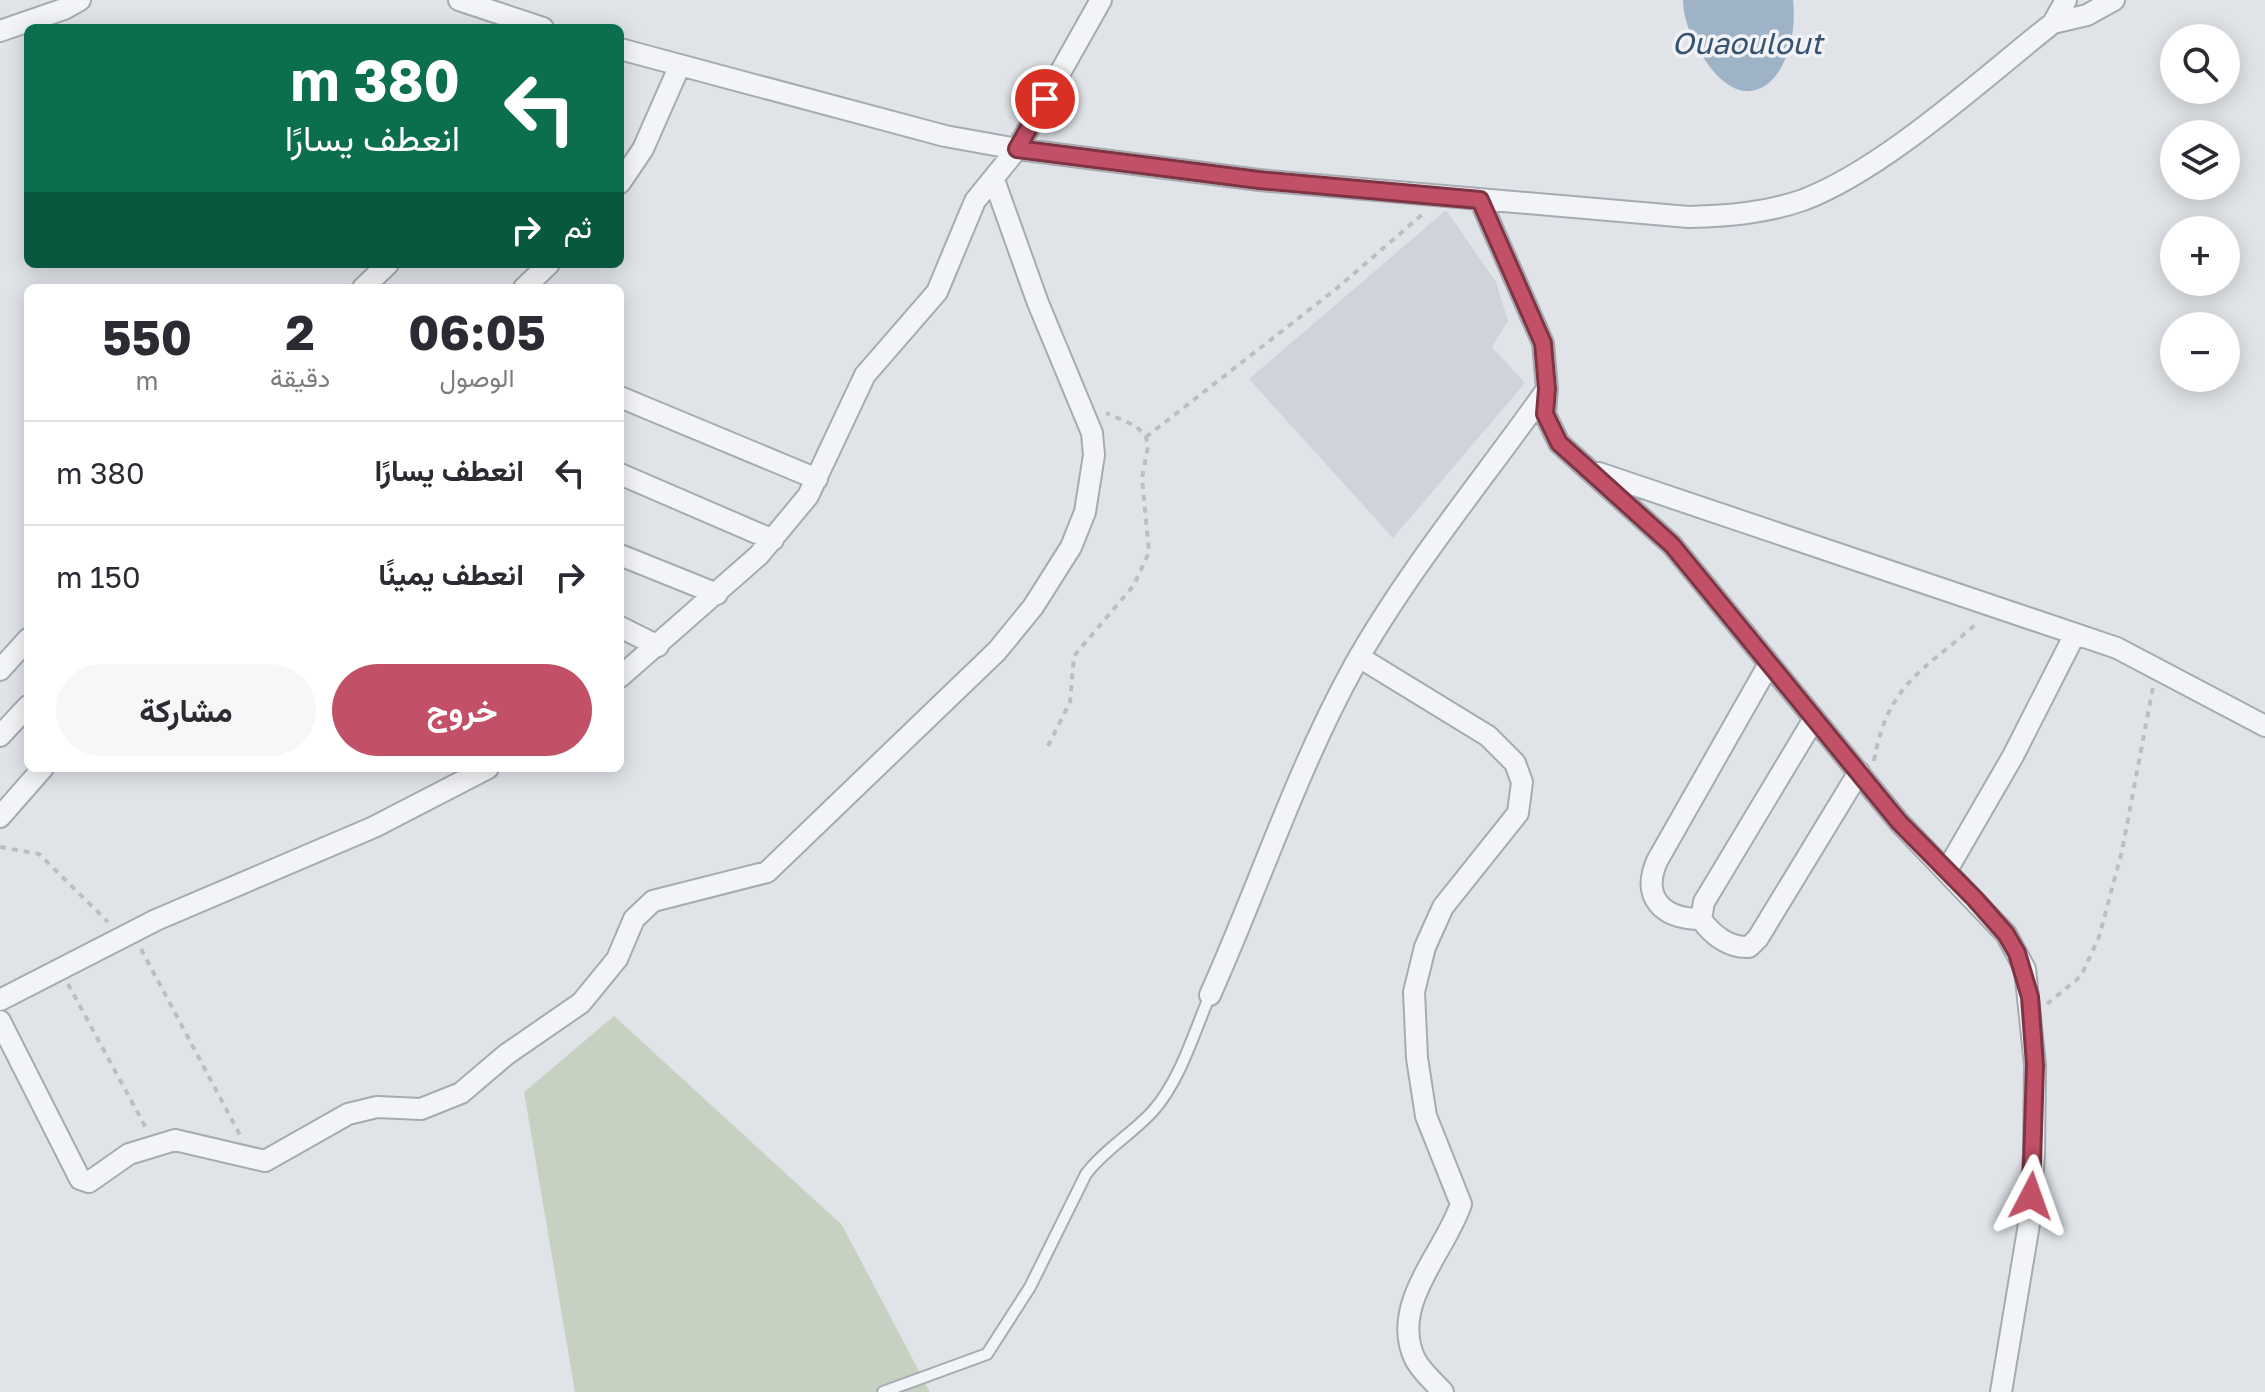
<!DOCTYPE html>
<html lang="ar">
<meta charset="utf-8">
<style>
body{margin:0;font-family:"Golos Text",Vazirmatn,sans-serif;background:#f7f7f7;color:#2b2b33;direction:rtl;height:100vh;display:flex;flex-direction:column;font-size:30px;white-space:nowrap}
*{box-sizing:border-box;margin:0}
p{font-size:26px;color:#7c7c81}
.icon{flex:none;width:44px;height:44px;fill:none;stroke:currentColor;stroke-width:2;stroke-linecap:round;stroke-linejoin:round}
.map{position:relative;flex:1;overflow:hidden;direction:ltr}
.drawer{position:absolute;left:24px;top:284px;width:600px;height:488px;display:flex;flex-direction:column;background:#fff;border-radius:12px;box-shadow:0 4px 20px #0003;direction:rtl}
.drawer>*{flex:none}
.top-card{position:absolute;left:24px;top:24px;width:600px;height:244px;border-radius:12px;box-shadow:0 4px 20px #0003;direction:rtl;background:#0b6e4f;color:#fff;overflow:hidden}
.tools{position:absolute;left:2160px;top:24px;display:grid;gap:16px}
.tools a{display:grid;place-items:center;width:80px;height:80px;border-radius:50%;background:#fff;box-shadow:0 4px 20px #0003;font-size:40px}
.pin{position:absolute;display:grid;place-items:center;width:68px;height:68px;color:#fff;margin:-34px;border:4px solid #fff;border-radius:50%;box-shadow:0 2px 8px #0007}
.me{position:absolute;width:88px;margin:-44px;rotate:4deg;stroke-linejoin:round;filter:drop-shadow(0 0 6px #0008)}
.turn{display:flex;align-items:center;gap:28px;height:168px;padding:0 32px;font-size:36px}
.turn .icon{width:104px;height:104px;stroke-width:2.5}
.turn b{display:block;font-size:56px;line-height:68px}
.then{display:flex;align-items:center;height:76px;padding:0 32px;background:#0003;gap:16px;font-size:30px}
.eta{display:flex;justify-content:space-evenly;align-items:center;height:136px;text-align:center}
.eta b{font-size:48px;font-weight:700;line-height:56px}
.button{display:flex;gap:16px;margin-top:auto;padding:16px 32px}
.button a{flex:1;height:92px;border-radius:48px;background:#c25066;color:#fff;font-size:32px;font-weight:700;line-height:92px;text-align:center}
.button a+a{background:#f7f7f7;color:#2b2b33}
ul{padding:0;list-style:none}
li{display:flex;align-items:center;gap:24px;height:104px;padding:0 32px;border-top:2px solid #e1e1e2}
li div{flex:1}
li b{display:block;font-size:30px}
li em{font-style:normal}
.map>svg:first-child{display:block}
.built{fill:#cfd3da}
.green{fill:#c7d1c2}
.water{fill:#9eb3c5}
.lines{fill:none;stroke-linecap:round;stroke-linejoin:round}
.lane-casing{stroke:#a6abb2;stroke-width:14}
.street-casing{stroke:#a6abb2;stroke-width:24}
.path{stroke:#bbbec3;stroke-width:4;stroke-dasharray:6 6;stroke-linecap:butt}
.lane{stroke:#f3f4f7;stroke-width:10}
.street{stroke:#f3f4f7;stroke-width:20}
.route-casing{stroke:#7e3442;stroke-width:20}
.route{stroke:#c25066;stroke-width:14}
.labels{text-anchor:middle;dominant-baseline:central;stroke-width:7;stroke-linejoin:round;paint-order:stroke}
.water-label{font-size:30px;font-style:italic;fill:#38536e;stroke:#f0f2f6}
</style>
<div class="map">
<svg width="2265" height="1392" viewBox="0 0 2265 1392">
<rect width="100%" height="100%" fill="#e0e4e8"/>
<path class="built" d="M1446,210l50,72 12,39 -16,26 33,36 -132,155 -144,-159z"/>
<path class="green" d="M614,1016l228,209 88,167h-355l-51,-300z"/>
<path class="water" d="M1683,0h110c8,71 -44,135 -93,52 -9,-15 -17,-34 -17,-52z"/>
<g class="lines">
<defs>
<path id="lane" d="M883,1392l104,-38 43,-67 56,-113c19,-25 46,-40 67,-63 28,-32 41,-79 57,-116"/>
<path id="street" d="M459,0l84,28
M2053,23l34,-8 27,-15
M0,31l64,-22 16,-9
M620,49l325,87 72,13 242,31 430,37c39,-1 77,-4 114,-17 82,-31 180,-122 250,-177l13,-23
M620,183l23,-34 37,-84
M1480,200l63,143 4,46 -2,25 14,29 113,102 227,277 107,112 19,35 10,96 -1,89 -5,70 -28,168
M363,288l25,-24
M524,288l25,-24
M620,397l197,82
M1599,473l518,175 148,78
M620,474l153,66
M620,555l97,39
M620,627l38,19
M1359,657l129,79 27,27 7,19 -4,31 -75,94 -18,40 -11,45 3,66 9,58 35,88c-16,48 -72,101 -46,155 6,12 18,22 28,33
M0,670l28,-31
M620,677l139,-122 49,-59 57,-121 72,-83 38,-91 42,-52 84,-149
M1814,719l-110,183 -3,17c11,16 28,29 48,28l9,-9 101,-166
M0,736l28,-30
M0,817l43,-49
M1947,870l66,-114 62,-122
M1701,919c-38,0 -60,-21 -44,-58l112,-197
M1210,995c49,-109 86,-224 144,-329 54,-96 127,-184 191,-274
M0,1000l156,-80 218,-93 114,-59
M0,1021l80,158 9,3 40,-28 46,-14 90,21 83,-47 29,-7 44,2 40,-16 46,-39 74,-51 36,-44 17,-40 19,-18 114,-29 230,-221 36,-44 38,-60 14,-35 9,-57 -2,-22 -54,-130 -44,-123"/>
</defs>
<use href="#lane" class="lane-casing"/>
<use href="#street" class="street-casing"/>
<path class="path" d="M1146,437l190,-148 88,-76
M1048,746l22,-44 4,-46 60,-71 15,-33 -7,-74 6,-31 -2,-10 -10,-11 -30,-13
M1874,761c14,-79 50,-90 103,-138
M0,847l39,7 69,68
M141,949l99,186
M68,984l78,144
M2047,1004l34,-28 18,-39 23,-86 31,-164"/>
<use href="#lane" class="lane"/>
<use href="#street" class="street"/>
</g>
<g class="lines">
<defs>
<path id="route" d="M1045,99l-28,50 242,31 221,20 63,143 4,46 -2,25 14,29 113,102 227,277 76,77 31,35 11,19 13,44 5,68 -4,131"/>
</defs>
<use href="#route" class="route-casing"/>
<use href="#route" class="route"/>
</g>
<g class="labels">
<g class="water-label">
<text x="1747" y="43">Ouaoulout</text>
</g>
</g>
</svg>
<div class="tools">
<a><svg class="icon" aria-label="search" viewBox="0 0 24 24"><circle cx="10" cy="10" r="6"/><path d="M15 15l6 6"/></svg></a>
<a><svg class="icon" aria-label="layers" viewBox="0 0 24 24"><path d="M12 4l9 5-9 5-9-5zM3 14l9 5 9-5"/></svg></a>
<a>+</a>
<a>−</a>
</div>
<div class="pin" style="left:1045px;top:99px;background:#d93025"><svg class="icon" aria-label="arrive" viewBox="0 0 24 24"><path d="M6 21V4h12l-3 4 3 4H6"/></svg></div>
<svg class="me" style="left:2031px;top:1196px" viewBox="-20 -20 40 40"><path d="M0-17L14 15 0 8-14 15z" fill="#c25066" stroke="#fff" stroke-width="4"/></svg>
<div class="top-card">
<div class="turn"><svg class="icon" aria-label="left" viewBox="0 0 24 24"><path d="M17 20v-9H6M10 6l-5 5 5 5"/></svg><div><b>380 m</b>انعطف يسارًا</div></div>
<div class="then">ثم<svg class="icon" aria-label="right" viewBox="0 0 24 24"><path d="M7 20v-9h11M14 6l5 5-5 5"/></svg></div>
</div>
<section class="drawer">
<div class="eta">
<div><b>06:05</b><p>الوصول</p></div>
<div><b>2</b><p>دقيقة</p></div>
<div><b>550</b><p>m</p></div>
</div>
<ul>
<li><svg class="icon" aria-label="left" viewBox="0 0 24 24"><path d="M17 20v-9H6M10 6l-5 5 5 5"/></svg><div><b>انعطف يسارًا</b></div><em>380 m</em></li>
<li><svg class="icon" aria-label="right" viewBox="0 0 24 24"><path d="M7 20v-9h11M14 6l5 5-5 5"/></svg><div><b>انعطف يمينًا</b></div><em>150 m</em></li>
</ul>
<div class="button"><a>خروج</a><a>مشاركة</a></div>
</section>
</div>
